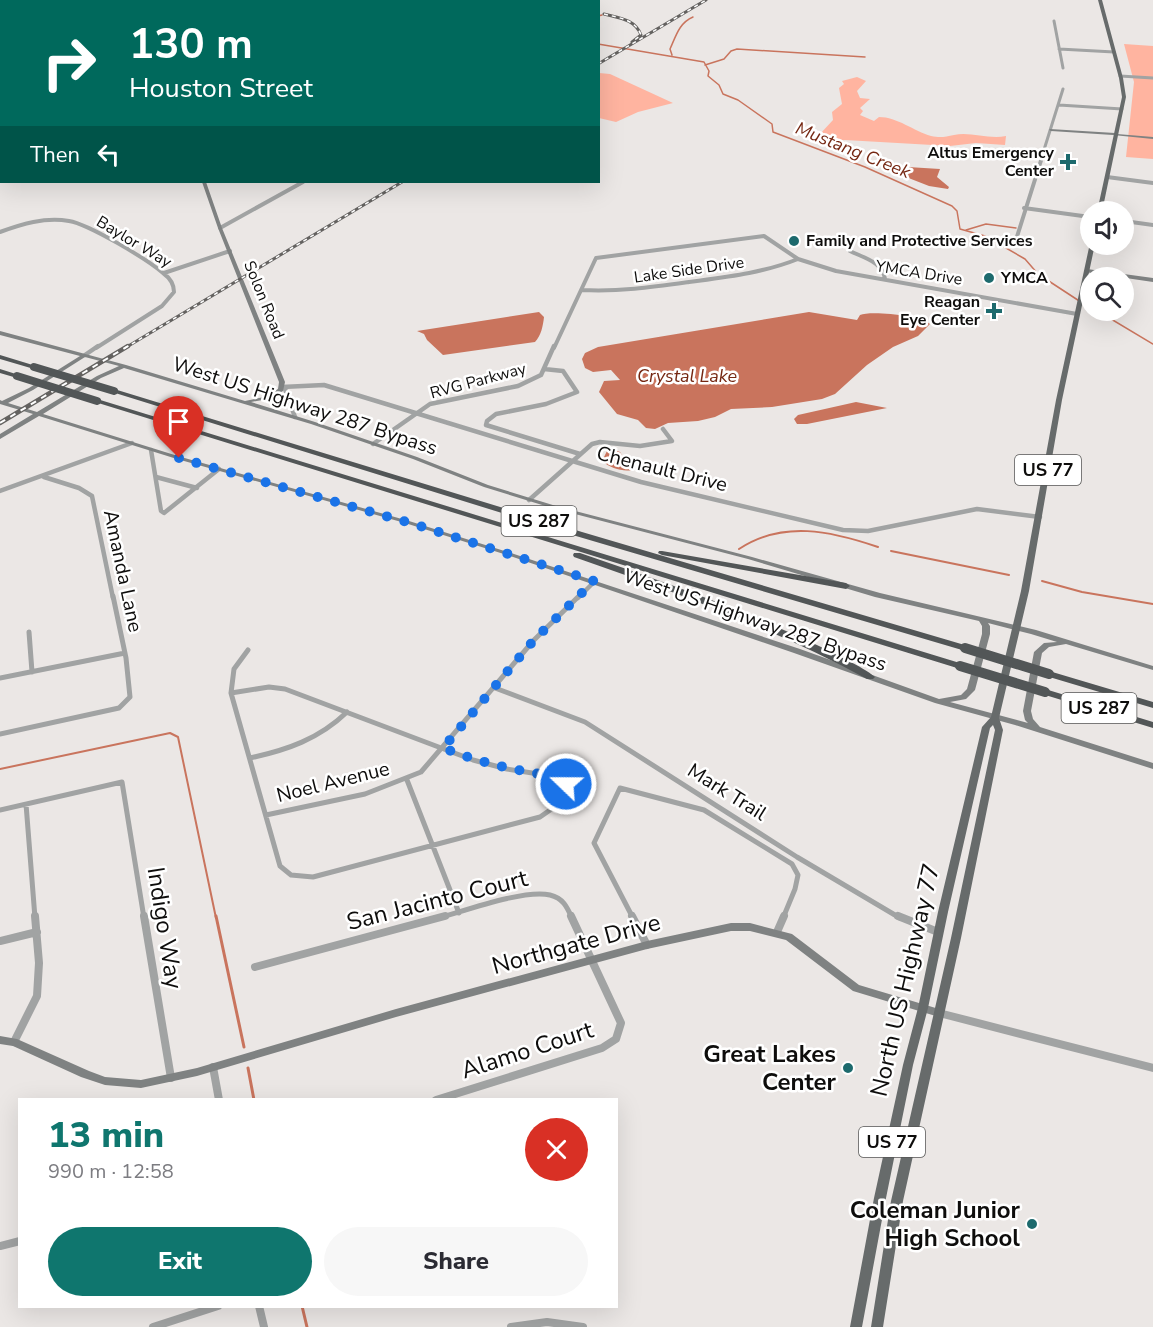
<!DOCTYPE html>
<meta charset="utf-8">
<style>
body{margin:0;font-family:"Nunito Sans",sans-serif;background:#f7f7f7;color:#2b2b33;height:100vh;display:flex;flex-direction:column;font-size:22px;white-space:nowrap}
*{box-sizing:border-box;margin:0}
p{font-size:20px;color:#7c7c81}
.icon{flex:none;width:33px;height:33px;fill:none;stroke:currentColor;stroke-width:2;stroke-linecap:round;stroke-linejoin:round}
.map{position:relative;flex:1;overflow:hidden}
.side{position:absolute;left:18px;top:1098px;width:600px;height:210px;display:flex;flex-direction:column;background:#fff;border-radius:0px;box-shadow:0 6px 24px #0002}
.side>*{flex:none}
.guide{position:absolute;left:0px;top:0px;width:600px;height:183px;box-shadow:0 6px 24px #0002;background:#00695c;color:#fff;overflow:hidden}
.buttons{position:absolute;left:1080px;top:201px;display:grid;gap:12px}
.buttons a{display:grid;place-items:center;width:54px;height:54px;border-radius:50%;background:#fff;box-shadow:0 6px 24px #0002;font-size:30px}
.pin{position:absolute;display:grid;place-items:center;width:51px;height:51px;color:#fff;margin:-62px -26px;border-radius:50% 50% 50% 0;rotate:-45deg;box-shadow:0 0 6px #0007}
.pin .icon{rotate:45deg}
.me{position:absolute;width:66px;margin:-33px;rotate:292deg;stroke-linejoin:round;filter:drop-shadow(0 0 4px #0008)}
.turn{display:flex;align-items:center;gap:21px;height:126px;padding:0 30px;font-size:27px}
.turn .icon{width:78px;height:78px;stroke-width:2.5}
.turn b{display:block;font-size:42px;line-height:51px}
.then{display:flex;align-items:center;height:57px;padding:0 30px;background:#0003;gap:12px;font-size:22px}
.round{display:grid;place-items:center;flex:none;width:63px;height:63px;border-radius:32px;background:#f7f7f7}
.overview{display:flex;align-items:center;justify-content:space-between;height:102px;padding:0 30px}
h1{font-size:36px;font-weight:800;line-height:45px;color:#0f766e}
.button{display:flex;gap:12px;margin-top:auto;padding:12px 30px}
.button a{flex:1;height:69px;border-radius:36px;background:#0f766e;color:#fff;font-size:24px;font-weight:800;line-height:69px;text-align:center}
.button a+a{background:#f7f7f7;color:#2b2b33}
.map>svg:first-child{display:block}
.green{fill:#ffb4a0}
.water{fill:#c9745d}
.lines{fill:none;stroke-linecap:round;stroke-linejoin:round}
.stream-far2{stroke:#c9745d;stroke-width:1.5}
.stream-far1{stroke:#c9745d;stroke-width:2}
.stream{stroke:#c9745d;stroke-width:3}
.street-far4{stroke:#a1a3a3;stroke-width:3}
.street-far3{stroke:#a1a3a3;stroke-width:4}
.street-far2{stroke:#a1a3a3;stroke-width:4.5}
.street-far1{stroke:#a1a3a3;stroke-width:5}
.street{stroke:#a1a3a3;stroke-width:8}
.secondary{fill:#7f8282;fill-rule:evenodd}
.primary{fill:#676b6b;fill-rule:evenodd}
.highway{fill:#525657;fill-rule:evenodd}
.rail-far1-casing{stroke:#646260;stroke-width:3}
.rail-casing{stroke:#646260;stroke-width:4.5}
.rail-far1{stroke:#fff;stroke-width:1.5;stroke-dasharray:4;stroke-linecap:butt}
.rail{stroke:#fff;stroke-width:2;stroke-dasharray:6;stroke-linecap:butt}
.highway-bridge-far1{stroke:#525657;stroke-width:8}
.highway-bridge{stroke:#525657;stroke-width:10}
.route{stroke:#1a73e8;stroke-width:10;stroke-dasharray:0 18}
.poi-dot{fill:#1d6a6d;stroke:#fff;stroke-width:2}
.labels{text-anchor:middle;dominant-baseline:central;stroke-width:5;stroke-linejoin:round;paint-order:stroke}
.far-poi-label{font-size:16px;font-weight:bold;fill:#0e0d0c;stroke:#fff;text-anchor:end}
.far-street-label{font-size:16px;fill:#0e0d0c;stroke:#fff}
.far-water-label{font-size:18px;font-style:italic;fill:#752712;stroke:#fff}
.shield{fill:#fff;stroke:#565655;stroke-width:1.5}
.shield-label{font-size:18px;font-weight:bold;fill:#0e0d0c}
.street-label{font-size:20px;fill:#0e0d0c;stroke:#fff}
.near-street-label{font-size:24px;fill:#0e0d0c;stroke:#fff}
.near-poi-label{font-size:24px;font-weight:bold;fill:#0e0d0c;stroke:#fff;text-anchor:end}
</style>
<div class="map">
<svg width="1153" height="1327" viewBox="0 0 1153 1327">
<rect width="100%" height="100%" fill="#ebe7e5"/>
<path class="green" d="M1124,44l29,2v113l-27,-2 8,-75z
M599,73l11,1 63,29 -35,9 -22,10 -17,-4z
M857,77l9,4 -9,10 3,7 10,1 -10,9 3,3 -3,4 14,6 5,-4c18,0 35,14 52,19 9,2 14,1 23,-1 16,-4 35,5 52,1l-1,9 -29,-2 -26,3 -105,-6 -18,2 -7,-2v-6l13,-14 -1,-8 10,-8 -3,-16 5,-4 -2,-3z"/>
<path class="water" d="M892,166l48,3 -3,8 12,10 -1,2 -19,-3 -46,-18z
M539,312l5,5c-1,9 -3,19 -9,25l-92,13 -16,-15 -3,-6 -7,-3z
M809,312l48,8 3,-5c11,-5 62,1 70,9l-12,12 -25,11 -26,18 -32,29 -13,5 -50,8 -41,2 -16,8 -17,4 -30,2 -13,6 -9,-1 -8,-8 -21,-6 -18,-22 5,-11 16,-1 -9,-10 -18,2 -8,-4 -3,-9 3,-6 13,-6z
M856,402l31,6 -80,16h-10l-3,-5 4,-4z
M612,449l8,3 12,18c-9,2 -22,-2 -30,-9l5,-10z"/>
<g class="lines">
<path class="stream-far2" d="M398,0l8,2
M598,16l4,-1
M598,44l106,18 5,9 -1,5 11,9 4,9 15,6 34,24 1,8 92,35 87,39 5,5 3,18 25,7 40,23 13,15 52,34
M672,55l-2,-6c6,-13 9,-26 23,-32
M705,65l19,-6 7,-8 6,-2 128,8
M966,230l20,-6 30,4
M1096,310l57,34"/>
<path class="stream-far1" d="M739,549c44,-29 92,-18 139,-2
M891,551l118,24
M1042,581l40,11 71,12
M0,769l170,-36 8,4 38,181"/>
<path class="stream" d="M216,916l28,131
M248,1068l6,32
M302,1306l5,21"/>
<path class="street-far4" d="M1054,21l9,47
M1059,49l55,3
M1120,76l33,2
M1059,105l63,4
M1043,153l20,-64"/>
<path class="street-far3" d="M1107,177l46,6
M1024,208l66,9
M1124,221l29,4
M220,228l83,-46
M0,232c22,-8 44,-15 69,-11 19,3 78,38 94,52 7,5 11,11 11,19l-12,14 -66,42
M1015,243l29,-92
M850,251c14,7 33,11 35,28
M164,273l66,-22
M582,290c36,2 71,-3 107,-8 37,-5 74,-9 109,-23
M554,348l42,-90 168,-22 34,23 38,12 241,43"/>
<path class="street-far2" d="M85,355l13,-9
M544,369l19,2 14,21 -31,12 -50,10 -9,7 -1,4 94,29
M295,417l-10,-28 -3,-2 42,-2 317,97 202,48 25,1 109,-22 63,8
M373,444l57,-40 88,-18 23,-11 13,-29
M151,450l10,61 3,2 55,-44
M44,477l35,11 13,8 21,102
M156,477l41,11
M0,491l132,-48
M529,500l63,-56 8,-2 40,4 32,-5 -9,-12
M578,598l17,-17"/>
<path class="street-far1" d="M29,632l3,40
M0,678l125,-25
M269,687l16,2 188,71 34,9 51,8 8,7 -13,24 -13,9 -227,60 -22,-2 -11,-9 -49,-173z
M495,688l90,34 212,135 103,61
M231,693l3,-24 14,-19
M0,734l119,-26 11,-11 -4,-39 -13,-62
M250,758c37,-8 69,-19 97,-46
M407,780l52,133
M26,804l9,114
M0,810l122,-28 22,136
M266,815l99,-21 56,-22 113,-132 45,-44
M439,918c28,-8 86,-29 111,-23 13,3 17,12 22,23
M633,918l-39,-75 26,-55 84,22 88,54 6,11 -3,14 -12,29"/>
<path class="street" d="M144,916l27,162
M632,916l15,29
M898,916l40,16
M777,932l7,-16
M0,941l37,-9
M255,967l190,-51
M939,1013l214,55
M14,1042l23,-46 2,-33 -4,-47
M213,1067l6,33
M436,1100l166,-52 14,-9 5,-16 -50,-107
M0,1246l20,-5
M259,1306l5,21
M153,1327l65,-21
M511,1327l36,-5 36,5"/>
<path class="secondary" d="M444,0h5l-3,2h-5z
M492,0h5l-3,2h-6z
M0,114h2v3h-2z
M1050,129l65,4 2,1 36,3v2l-40,-4 -62,-4 -2,-1z
M202,182h4l16,46 63,154 -2,9 -15,8 -17,3 64,20 102,35 71,28 68,21 196,51 128,36 156,37 117,36v4l-87,-26 -17,3 -7,6 -11,58 2,8 7,8 113,36v6l-138,-44 -80,-22 -141,-50 -287,-98 -102,-32 -228,-64 -138,-43 -39,23v-5l33,-20 -33,-10v-4l2,1 27,-13 51,-32 -80,-21v-4l126,34 119,36 19,-4 14,-8 1,-7 -61,-154zM85,357l34,9 -22,10 -60,36 -29,-9 25,-13zM124,368l187,56 102,35 71,28 68,21 196,51 127,38 104,24 3,5v8l-15,55 -6,6 -22,4 -139,-50 -289,-96 -102,-32 -228,-64 -138,-43 58,-36zM988,623l43,11 26,8 -13,1 -10,9 -11,59 2,9 3,3 -78,-21 16,-3 9,-9 15,-56v-8z
M1087,269l66,9v4l-68,-10 -1,-1z
M731,923h19l42,11 67,51 80,24 3,1 2,3 -2,3 -3,1 -86,-26 -67,-51 -36,-9h-19l-84,18 -251,68 -199,59 -56,12 -36,-3 -24,-8 -68,-31 -13,-2v-8l17,3 72,32 16,6 36,3 56,-12 199,-59 251,-68z"/>
<path class="primary" d="M1098,0h4l21,78 3,19 -24,115h-5l25,-115 -3,-19z
M1090,243v1h5l-33,156 -33,191 -30,127 4,12 -42,208 -58,263 -20,126h-12l20,-126 60,-263 44,-208 -2,-5 -3,3 -42,184 -20,96 -15,57 -27,133 -24,129h-12l24,-129 29,-133 15,-57 20,-96 44,-185 9,-10 30,-126 35,-191z"/>
<path class="highway" d="M459,0h6l-10,2z
M474,0h6l-10,2z
M0,120h2v2h-2z
M0,127h2v4h-2z
M0,355l36,11 1,1 -3,2 -34,-10z
M0,369l19,6 1,1 -3,2 -17,-5z
M114,389l468,143 386,114 1,2 -4,3 -3,-1 -386,-114 -464,-144 -1,-1z
M97,399l866,265 2,2 -2,2h-6l-862,-266 -2,-1z
M659,551h3l184,32 4,3 -4,3 -184,-34 -4,-2z
M574,553h6c81,28 162,56 239,93 15,8 43,20 56,31l-2,2h-6c-94,-51 -192,-87 -293,-122l-1,-2z
M1049,671l104,31v6l-107,-32 -2,-2 2,-2z
M1045,689l108,33v6l-111,-34 -2,-2 2,-2z"/>
<defs>
<path id="rail-far1" d="M604,14c15,4 31,5 37,21l-9,7
M598,64l108,-64
M125,348l277,-166"/>
<path id="rail" d="M0,423l128,-77"/>
</defs>
<use href="#rail-far1" class="rail-far1-casing"/>
<use href="#rail" class="rail-casing"/>
<use href="#rail-far1" class="rail-far1"/>
<use href="#rail" class="rail"/>
<path class="highway-bridge-far1" d="M34,367l80,24
M17,376l80,25"/>
<path class="highway-bridge" d="M965,648l84,26
M960,666l85,26"/>
</g>
<g class="lines">
<path class="route" d="M179,458l228,64 187,59 -60,59 -91,108c38,15 75,23 115,29l6,3 2,4"/>
</g>
<g class="poi-dot">
<path d="M1065 153h6v6h6v6h-6v6h-6v-6h-6v-6h6z"/>
<circle cx="794" cy="241" r="6"/>
<circle cx="989" cy="278" r="6"/>
<path d="M991 302h6v6h6v6h-6v6h-6v-6h-6v-6h6z"/>
<circle cx="848" cy="1068" r="6"/>
<circle cx="1032" cy="1224" r="6"/>
</g>
<g class="labels">
<g class="far-poi-label">
<text x="1054" y="153">Altus Emergency<tspan x="1054" dy="18">Center</tspan></text>
<text x="806" y="241" text-anchor="start">Family and Protective Services</text>
<text x="1001" y="278" text-anchor="start">YMCA</text>
<text x="980" y="302">Reagan<tspan x="980" dy="18">Eye Center</tspan></text>
</g>
<g class="far-street-label">
<text transform="translate(134 242) rotate(31)">Baylor Way</text>
<text transform="translate(689 270) rotate(-8)">Lake Side Drive</text>
<text transform="translate(919 273) rotate(9)">YMCA Drive</text>
<text transform="translate(264 300) rotate(68)">Solon Road</text>
<text transform="translate(478 381) rotate(-15)">RVG Parkway</text>
</g>
<g class="far-water-label">
<text transform="translate(853 150) rotate(22)">Mustang Creek</text>
<text x="687" y="376">Crystal Lake</text>
</g>
<g class="shield">
<rect x="1015" y="455" width="66" height="30" rx="4.5"/>
<rect x="501.5" y="506" width="75" height="30" rx="4.5"/>
<rect x="1061.5" y="693" width="75" height="30" rx="4.5"/>
<rect x="859" y="1127" width="66" height="30" rx="4.5"/>
</g>
<g class="shield-label">
<text x="1048" y="470">US 77</text>
<text x="539" y="521">US 287</text>
<text x="1099" y="708">US 287</text>
<text x="892" y="1142">US 77</text>
</g>
<g class="street-label">
<text transform="translate(305 406) rotate(18)">West US Highway 287 Bypass</text>
<text transform="translate(662 469) rotate(14)">Chenault Drive</text>
<text transform="translate(123 571) rotate(78)">Amanda Lane</text>
<text transform="translate(755 620) rotate(19)">West US Highway 287 Bypass</text>
<text transform="translate(333 782) rotate(-14)">Noel Avenue</text>
<text transform="translate(727 792) rotate(32)">Mark Trail</text>
</g>
<g class="near-street-label">
<text transform="translate(437 900) rotate(-14)">San Jacinto Court</text>
<text transform="translate(165 928) rotate(81)">Indigo Way</text>
<text transform="translate(576 944) rotate(-15)">Northgate Drive</text>
<text transform="translate(905 980) rotate(-77)">North US Highway 77</text>
<text transform="translate(527 1050) rotate(-18)">Alamo Court</text>
</g>
<g class="near-poi-label">
<text x="836" y="1054">Great Lakes<tspan x="836" dy="28">Center</tspan></text>
<text x="1020" y="1210">Coleman Junior<tspan x="1020" dy="28">High School</tspan></text>
</g>
</g>
</svg>
<div class="buttons">
<a><svg class="icon" aria-label="sound" viewBox="0 0 24 24"><path d="M4 9h4l5-4v14l-5-4H4zM17 9q2 3 0 6"/></svg></a>
<a><svg class="icon" aria-label="search" viewBox="0 0 24 24"><circle cx="10" cy="10" r="6"/><path d="M15 15l6 6"/></svg></a>
</div>
<div class="pin" style="left:179px;top:458px;background:#d93025"><svg class="icon" aria-label="arrive" viewBox="0 0 24 24"><path d="M6 21V4h12l-3 4 3 4H6"/></svg></div>
<svg class="me" style="left:566px;top:784px" viewBox="-20 -20 40 40"><circle r="17" fill="#1a73e8" stroke="#fff" stroke-width="3"/><path d="M0-11L8 9 0 5-8 9z" fill="#fff"/></svg>
<div class="guide">
<div class="turn"><svg class="icon" aria-label="right" viewBox="0 0 24 24"><path d="M7 20v-9h11M14 6l5 5-5 5"/></svg><div><b>130 m</b>Houston Street</div></div>
<div class="then">Then<svg class="icon" aria-label="left" viewBox="0 0 24 24"><path d="M17 20v-9H6M10 6l-5 5 5 5"/></svg></div>
</div>
<section class="side">
<div class="overview"><div><h1>13 min</h1><p>990 m · 12:58</p></div><a class="round" style="background:#d93025;color:#fff"><svg class="icon" aria-label="close" viewBox="0 0 24 24"><path d="M6 6l12 12M18 6L6 18"/></svg></a></div>
<div class="button"><a>Exit</a><a>Share</a></div>
</section>
</div>
